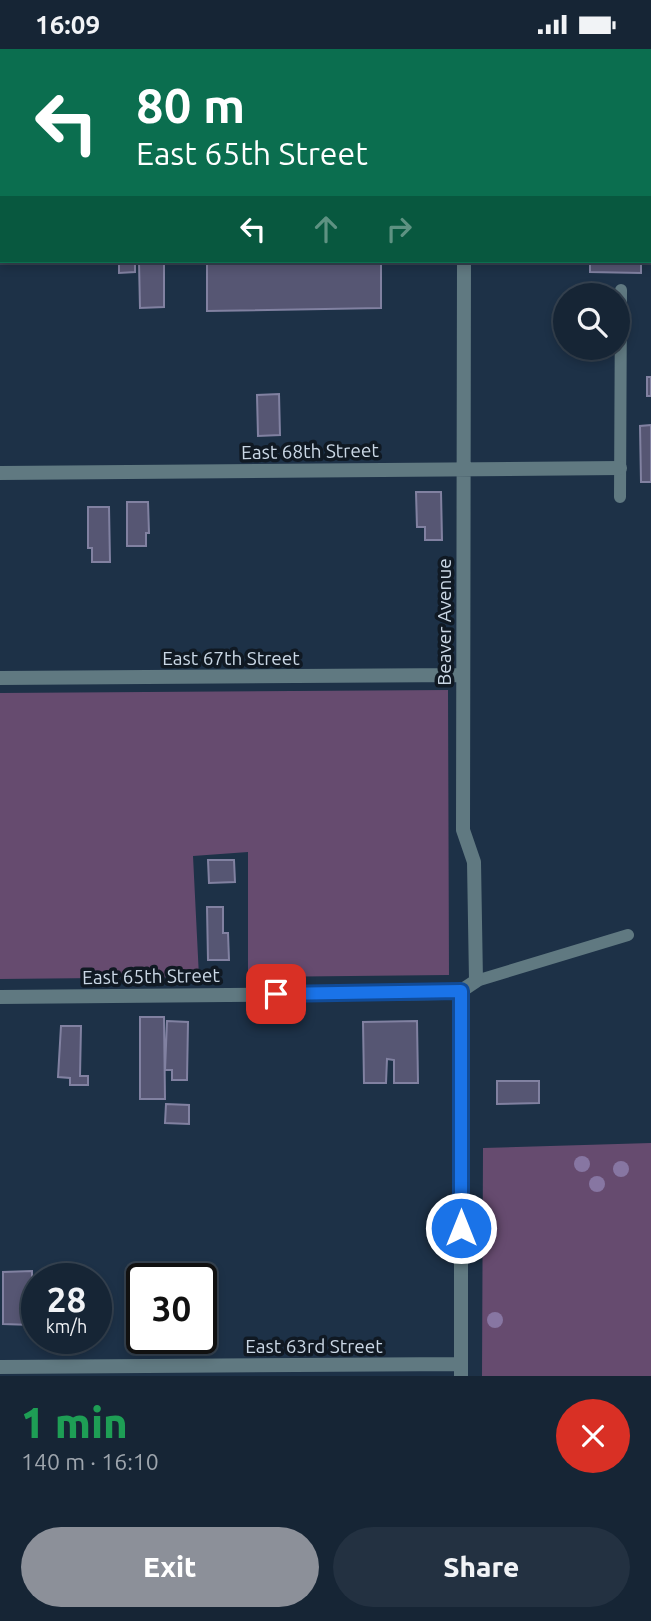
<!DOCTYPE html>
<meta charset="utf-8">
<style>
body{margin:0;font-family:Ubuntu,sans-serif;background:#233141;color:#f1f3f6;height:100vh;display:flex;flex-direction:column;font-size:26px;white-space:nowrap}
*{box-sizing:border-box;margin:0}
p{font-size:23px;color:#9ea5ad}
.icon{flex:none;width:38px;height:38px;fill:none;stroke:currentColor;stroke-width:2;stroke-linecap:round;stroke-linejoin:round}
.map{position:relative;height:1327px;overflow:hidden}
.sheet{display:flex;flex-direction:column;background:#162535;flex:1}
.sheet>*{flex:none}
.guide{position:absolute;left:0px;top:0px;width:651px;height:214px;box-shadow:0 4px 10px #0003,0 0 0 2px #354250;background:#0b6e4f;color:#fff;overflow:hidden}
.buttons{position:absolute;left:553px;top:234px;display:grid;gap:14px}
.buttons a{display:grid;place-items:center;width:77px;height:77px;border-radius:50%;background:#162535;box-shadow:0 4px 10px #0003,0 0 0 2px #354250;font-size:35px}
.speed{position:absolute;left:21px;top:1214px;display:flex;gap:14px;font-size:35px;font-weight:700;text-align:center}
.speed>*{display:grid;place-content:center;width:91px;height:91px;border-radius:50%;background:#162535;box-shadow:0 4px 10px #0003,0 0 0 2px #354250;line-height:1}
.speed small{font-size:18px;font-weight:400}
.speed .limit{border:4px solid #111;border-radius:10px;background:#fff;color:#111}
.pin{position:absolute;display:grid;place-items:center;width:60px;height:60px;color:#fff;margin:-30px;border-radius:14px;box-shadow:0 4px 10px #0006}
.me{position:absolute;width:77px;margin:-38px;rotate:0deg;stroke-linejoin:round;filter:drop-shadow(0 0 5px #0008)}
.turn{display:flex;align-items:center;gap:24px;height:147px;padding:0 21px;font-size:32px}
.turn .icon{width:91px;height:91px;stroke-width:2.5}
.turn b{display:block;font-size:49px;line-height:60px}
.lanes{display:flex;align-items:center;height:66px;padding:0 21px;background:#0003;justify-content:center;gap:35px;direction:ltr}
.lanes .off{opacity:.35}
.round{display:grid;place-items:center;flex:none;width:74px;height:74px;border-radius:37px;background:#233141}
.headline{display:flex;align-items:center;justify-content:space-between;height:119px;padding:0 21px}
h1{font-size:42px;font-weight:800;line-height:52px;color:#1e9e55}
.cta{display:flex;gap:14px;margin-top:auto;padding:14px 21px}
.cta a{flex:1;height:80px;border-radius:42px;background:#8c9099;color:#fff;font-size:28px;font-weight:800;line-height:80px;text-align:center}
.cta a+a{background:#233141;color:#f1f3f6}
.status{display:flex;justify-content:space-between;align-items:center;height:49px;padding:0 35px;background:#162535;direction:ltr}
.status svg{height:19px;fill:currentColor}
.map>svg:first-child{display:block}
.green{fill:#664b6f}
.building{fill:#565673;stroke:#8181a1;stroke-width:2}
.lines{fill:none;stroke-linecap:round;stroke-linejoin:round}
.lane{stroke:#607981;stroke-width:12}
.street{stroke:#607981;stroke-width:14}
.tree{fill:#8776a2}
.route-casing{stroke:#114b97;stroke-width:18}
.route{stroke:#1a73e8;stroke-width:12}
.labels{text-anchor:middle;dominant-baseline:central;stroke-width:7;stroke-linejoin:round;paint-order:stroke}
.street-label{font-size:19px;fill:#cad7e5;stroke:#101923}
</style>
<div class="status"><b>16:09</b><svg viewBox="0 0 49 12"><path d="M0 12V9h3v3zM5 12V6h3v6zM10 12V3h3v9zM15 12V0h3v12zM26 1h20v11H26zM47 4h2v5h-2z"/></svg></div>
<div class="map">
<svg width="651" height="1327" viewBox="0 0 651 1327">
<rect width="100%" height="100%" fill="#1d3147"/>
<path class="green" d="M448,641l1,285 -201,2v-125l-55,4 6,121 -199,2v-286z
M651,1094v233h-169l1,-228z"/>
<path class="building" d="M0,0l19,2h-17l-2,50z
M281,0h129v2z
M119,212h16v11l-16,1z
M164,212v46l-24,1 -1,-46z
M207,212h174v47l-174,3z
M590,212h51v12l-51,-1z
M647,328h4v19h-4z
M279,345l1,41 -22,1 -1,-41z
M651,376v57h-10l-1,-56z
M416,443h25l1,48h-17v-13h-8z
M127,453h21l1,31h-3v13h-19z
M88,458h21l1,55h-18v-14h-4z
M208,811h26l1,22 -26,1z
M207,858h16v26h5l1,27h-21z
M140,968h24l1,82h-25z
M167,972l21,1 -1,58h-15v-10h-7z
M417,972l1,62h-24v-23l-7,-1 -1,24h-22l-1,-61z
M61,977h20l-1,50h8v9h-18v-7l-12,-1z
M497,1032h42v22l-42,1z
M166,1055l23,1v19l-24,-1z
M32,1222v54l-29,-1v-52z"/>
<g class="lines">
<path class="lane" d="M649,28h2
M649,118h2
M620,448l1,-207
M476,932l152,-46"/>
<path class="street" d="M464,0v2
M0,100h2
M0,424l620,-5
M0,629l463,-3
M461,942v385
M0,948l442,-4 19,-2 15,-10 -2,-119 -11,-32 1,-569
M0,1318l461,-3"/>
</g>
<g class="tree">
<circle cx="582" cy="1115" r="8"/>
<circle cx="621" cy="1120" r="8"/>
<circle cx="597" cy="1135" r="8"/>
<circle cx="495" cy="1271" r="8"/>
</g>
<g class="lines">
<defs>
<path id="route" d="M276,945l185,-3v237"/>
</defs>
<use href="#route" class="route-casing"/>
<use href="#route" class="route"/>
</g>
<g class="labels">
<g class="street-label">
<text transform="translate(310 402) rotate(-1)">East 68th Street</text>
<text transform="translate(444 573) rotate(-90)">Beaver Avenue</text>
<text x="231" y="609">East 67th Street</text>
<text transform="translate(151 927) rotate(-1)">East 65th Street</text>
<text x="314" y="1297">East 63rd Street</text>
</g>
</g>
</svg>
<div class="buttons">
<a><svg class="icon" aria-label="search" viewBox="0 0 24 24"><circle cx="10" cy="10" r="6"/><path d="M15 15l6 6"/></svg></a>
</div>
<div class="speed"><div>28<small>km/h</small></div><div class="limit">30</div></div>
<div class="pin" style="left:276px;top:945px;background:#d93025"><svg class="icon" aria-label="arrive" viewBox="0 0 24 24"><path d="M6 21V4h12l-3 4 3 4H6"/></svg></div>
<svg class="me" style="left:461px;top:1179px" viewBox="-20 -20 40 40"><circle r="17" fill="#1a73e8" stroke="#fff" stroke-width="3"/><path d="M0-11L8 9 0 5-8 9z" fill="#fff"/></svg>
<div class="guide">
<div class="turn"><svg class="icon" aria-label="left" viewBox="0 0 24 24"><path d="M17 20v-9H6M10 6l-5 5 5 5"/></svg><div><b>80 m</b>East 65th Street</div></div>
<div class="lanes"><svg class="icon" aria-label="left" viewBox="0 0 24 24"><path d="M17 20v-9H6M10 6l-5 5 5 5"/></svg><svg class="icon off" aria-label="ahead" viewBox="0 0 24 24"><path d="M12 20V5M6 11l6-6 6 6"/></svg><svg class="icon off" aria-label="right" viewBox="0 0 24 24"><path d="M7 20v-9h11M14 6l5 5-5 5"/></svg></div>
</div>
</div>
<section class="sheet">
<div class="headline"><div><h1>1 min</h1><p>140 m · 16:10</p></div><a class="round" style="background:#d93025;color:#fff"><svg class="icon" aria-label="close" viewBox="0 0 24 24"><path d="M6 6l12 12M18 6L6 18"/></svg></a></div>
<div class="cta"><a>Exit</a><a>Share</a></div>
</section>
